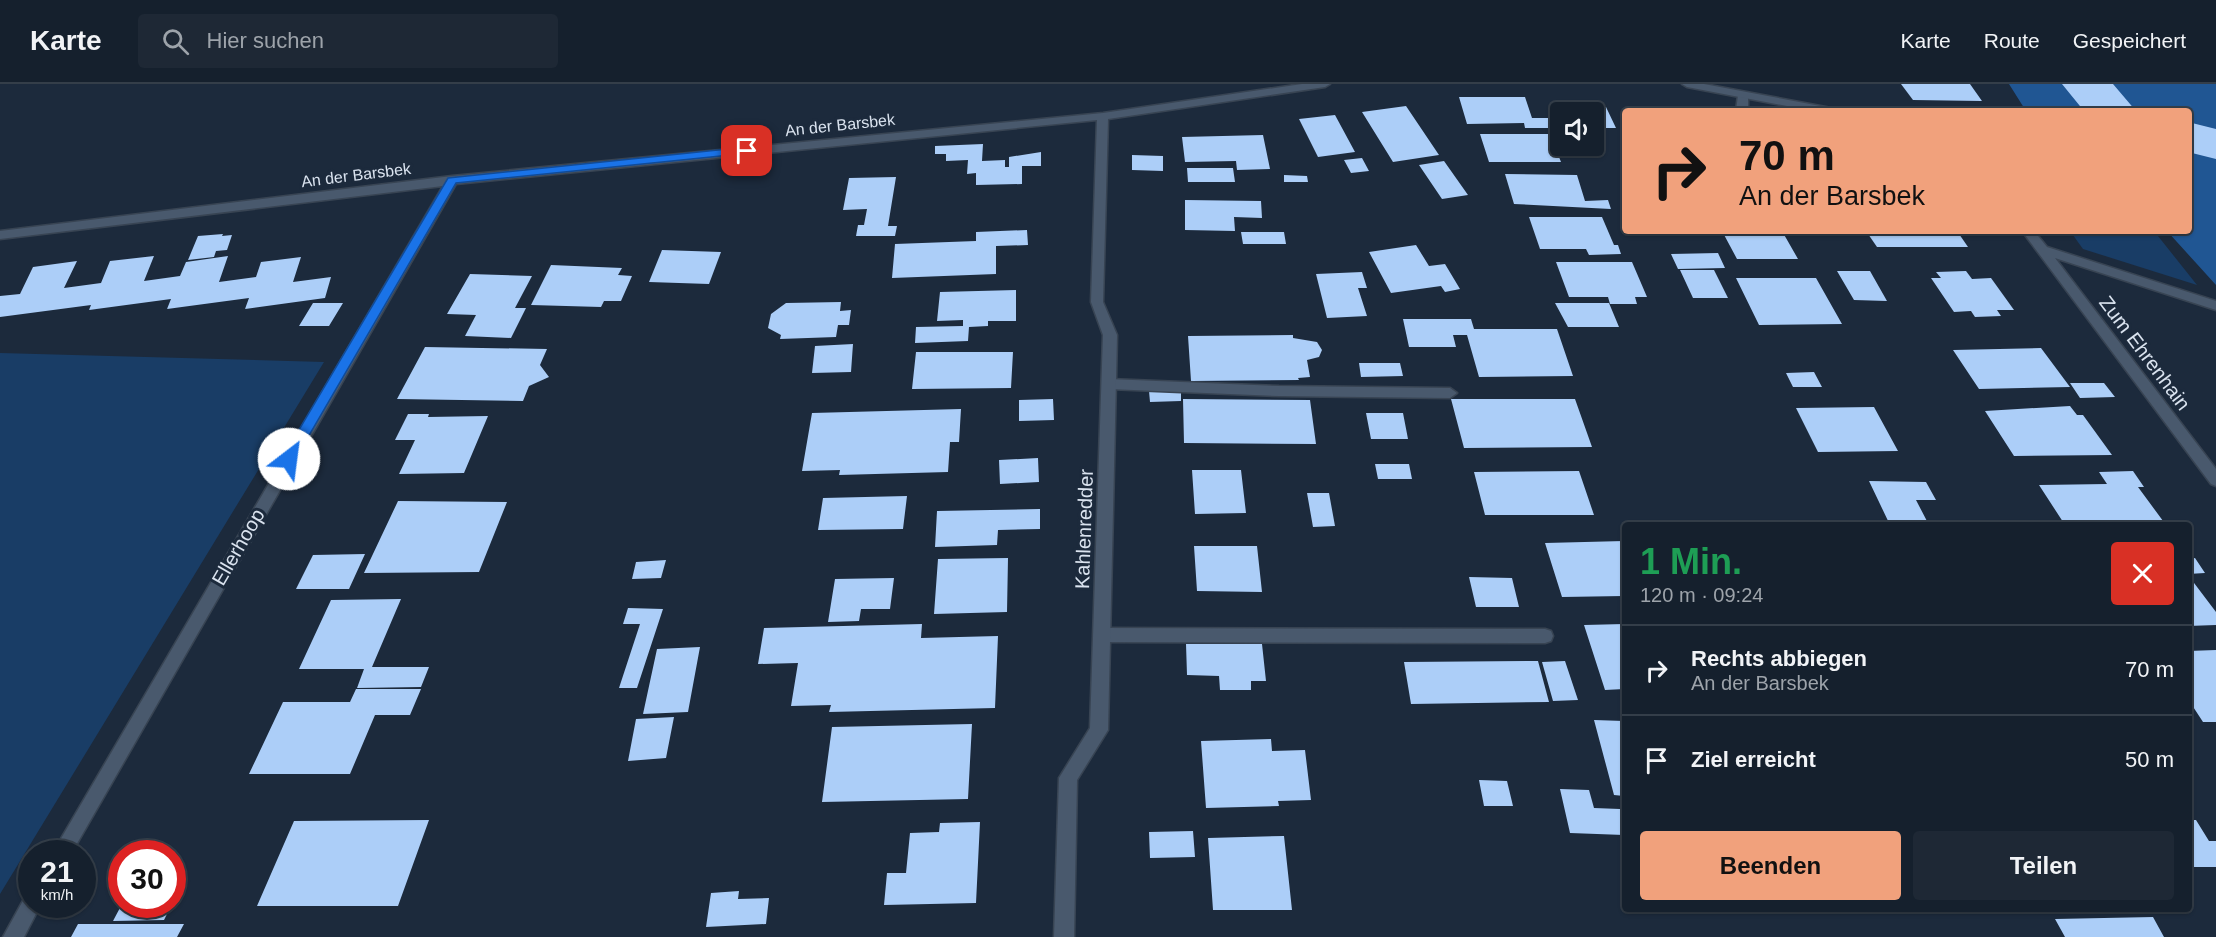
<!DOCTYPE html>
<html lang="de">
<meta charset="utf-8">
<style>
body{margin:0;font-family:Helvetica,sans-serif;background:#1e2835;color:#f1f3f6;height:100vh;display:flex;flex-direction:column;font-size:22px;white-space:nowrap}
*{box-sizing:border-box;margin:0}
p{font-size:20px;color:#9da3aa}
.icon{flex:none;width:33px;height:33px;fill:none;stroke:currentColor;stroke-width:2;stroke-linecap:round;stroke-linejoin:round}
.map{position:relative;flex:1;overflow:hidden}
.side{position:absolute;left:1622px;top:438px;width:570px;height:390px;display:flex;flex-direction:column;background:#15202d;border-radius:6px;box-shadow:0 2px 4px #0004,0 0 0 2px #343e49}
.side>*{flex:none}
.hud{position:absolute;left:1622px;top:24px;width:570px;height:126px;border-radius:6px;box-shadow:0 2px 4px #0004,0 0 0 2px #343e49;background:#f1a17c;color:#111;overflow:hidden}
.fabs{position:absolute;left:1550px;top:18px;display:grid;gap:12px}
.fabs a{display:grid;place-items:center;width:54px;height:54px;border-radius:6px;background:#15202d;box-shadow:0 2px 4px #0004,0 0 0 2px #343e49;font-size:30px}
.speed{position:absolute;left:18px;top:756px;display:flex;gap:12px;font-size:30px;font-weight:700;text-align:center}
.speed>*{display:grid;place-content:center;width:78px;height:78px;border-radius:50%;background:#15202d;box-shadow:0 2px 4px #0004,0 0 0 2px #343e49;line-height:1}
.speed small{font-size:15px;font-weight:400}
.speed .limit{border:9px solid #d22;background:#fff;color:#111}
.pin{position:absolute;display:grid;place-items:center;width:51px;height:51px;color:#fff;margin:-26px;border-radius:12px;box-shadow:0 3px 9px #0006}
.me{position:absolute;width:66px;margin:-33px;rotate:30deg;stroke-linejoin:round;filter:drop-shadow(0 0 4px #0008)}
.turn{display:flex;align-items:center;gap:21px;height:126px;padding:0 18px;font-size:27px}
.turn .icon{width:78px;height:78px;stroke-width:2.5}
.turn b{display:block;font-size:42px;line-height:51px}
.round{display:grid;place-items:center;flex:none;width:63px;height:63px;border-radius:6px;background:#1e2835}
.summary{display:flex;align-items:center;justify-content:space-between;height:102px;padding:0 18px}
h1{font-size:36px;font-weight:800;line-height:45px;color:#1e9e55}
.action{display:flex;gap:12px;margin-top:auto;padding:12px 18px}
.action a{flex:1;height:69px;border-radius:6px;background:#f1a17c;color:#111;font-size:24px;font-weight:800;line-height:69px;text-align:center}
.action a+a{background:#1e2835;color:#f1f3f6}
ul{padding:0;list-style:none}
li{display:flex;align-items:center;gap:18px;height:90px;padding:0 18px;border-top:2px solid #343e49}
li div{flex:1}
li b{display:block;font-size:22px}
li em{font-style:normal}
header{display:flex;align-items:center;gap:36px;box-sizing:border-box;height:84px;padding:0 30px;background:#15202d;border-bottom:2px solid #343e49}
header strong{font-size:28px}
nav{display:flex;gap:33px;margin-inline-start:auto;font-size:21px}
.search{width:420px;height:54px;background:#1e2835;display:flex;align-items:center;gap:15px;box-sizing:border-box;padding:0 21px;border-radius:6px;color:#9da3aa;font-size:22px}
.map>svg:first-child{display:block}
.green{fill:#193d66}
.forest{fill:#205693}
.building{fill:#accef8}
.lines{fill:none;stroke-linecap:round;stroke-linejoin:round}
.service-casing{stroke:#384453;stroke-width:3}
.minor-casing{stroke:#384453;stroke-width:3}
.service{fill:#49596d;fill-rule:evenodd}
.minor{fill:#49596d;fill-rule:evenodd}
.route{fill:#1a73e8;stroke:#114b97;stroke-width:1.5}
.labels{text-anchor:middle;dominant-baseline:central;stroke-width:6;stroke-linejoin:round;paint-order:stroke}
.far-street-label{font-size:16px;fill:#dae3ef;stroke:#1c2a3c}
.street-label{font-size:20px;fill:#dae3ef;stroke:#1c2a3c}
</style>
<header>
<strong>Karte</strong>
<div class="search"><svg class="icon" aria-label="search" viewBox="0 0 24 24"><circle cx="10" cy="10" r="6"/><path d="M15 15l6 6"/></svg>Hier suchen</div>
<nav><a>Karte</a><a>Route</a><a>Gespeichert</a></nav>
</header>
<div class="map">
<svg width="2216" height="853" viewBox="0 0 2216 853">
<rect width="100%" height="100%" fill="#1c2a3c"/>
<path class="green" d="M2070,147h84l43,54 -114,-36z
M0,269l324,9 -324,532z"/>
<path class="forest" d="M2009,0h207v201l-49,-54h21v-120h-162z"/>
<path class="building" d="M1901,0h69l12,17 -69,-1z
M2062,0h51l23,27h-52z
M1459,13h66l7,21h25l3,10h-35l-1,-5 -57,1z
M1406,22l33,49 -46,7 -31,-50z
M1593,23h13l10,21h-14z
M1335,31l20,37 -37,5 -19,-38z
M2188,38l28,7v30l-28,-7z
M1480,50h70l11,28h-72z
M1263,51l7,34 -33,1 -1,-9 -51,1 -3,-25z
M983,60l-1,17 23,-1v7h4v-10l32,-5v14h-19v18l-46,1v-12l-9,1 1,-14 -22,1v-7h-11v-8z
M1132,71l31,1v15l-31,-1z
M1362,74l7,13 -18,2 -7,-13z
M1444,77l24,34 -26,4 -23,-34z
M1187,84h46l2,14h-47z
M1505,90l72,1 8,26 23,-1 3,9 -97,-5z
M1284,91l23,1 1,6h-24z
M896,93l-8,49h9l-2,10h-39l2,-11h6l3,-16 -24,1 6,-32z
M1185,116l76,1 1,17 -28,-1 1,14 -50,-1z
M1529,133h73l12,28h4l3,9 -32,1 -3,-6h-46z
M1027,146l1,15 -32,1v28l-104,4 3,-34 81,-3v-9z
M1722,147h60l16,28h-61z
M1866,147h91l11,16h-91z
M1241,148h43l2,12h-43z
M223,150l-1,2 10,-1 -5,15 -11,1 -2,6 -26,3 10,-24z
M1416,161l13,21 16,-2 15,25 -15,3 -4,-6 -50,7 -22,-41z
M662,166l59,2 -12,32 -60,-2z
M1718,169l7,15 -47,1 -7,-15z
M154,172l-10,25 36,-5 6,-14 42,-6 -9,26 37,-5 5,-15 40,-5 -8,25 38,-5 -6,21 -80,11 4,-11 -82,11 4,-10 -82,11 2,-5 -91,12v-21l20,-2 13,-27 44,-6 -13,27 37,-5 9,-22z
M1556,178h76l15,35h-12l2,7h-27l-2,-7h-39z
M551,181l71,3 -4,7 14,1 -11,25h-17l-3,6 -70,-2z
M1680,186h34l14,28h-35z
M1837,187h33l17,30 -33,-1z
M1966,187l6,8 19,-1 23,32h-17l4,6 -26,1 -4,-6 -17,1 -23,-34h10l-5,-6z
M1362,188l5,16h-9l9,28 -40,2 -11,-44z
M470,190l62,2 -17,32h11l-15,30 -46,-2 11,-21 -29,-1z
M1736,194h80l26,46 -83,1z
M1016,206v31h-28v5l-19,1 -1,14 -53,2 1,-16 47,-1v-6l-26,1 3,-29z
M841,218l-1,9 11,-1 -2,15h-11l-2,12 -56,2 1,-4 -13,-7 3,-14 15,-11z
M313,219h30l-14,23h-30z
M1555,219h54l10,24h-51z
M1403,235h68l3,10h83l16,47 -94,1 -12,-42h-14l3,12h-47z
M1293,251v3l24,4 5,8 -3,7 -12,3 3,17 -12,1 1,2 -108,1 -3,-45z
M853,260l-2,28 -39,1 3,-27z
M425,263l122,2 -7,16 9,12 -20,9 -6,15 -126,-2z
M2041,264l29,39 -91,2 -26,-39z
M916,268h97l-2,36 -99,1z
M1359,279h41l3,13 -42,1z
M1814,288l8,15h-29l-7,-14z
M2070,299h34l11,14 -35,1z
M1181,306v11l-31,1 -1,-11z
M1053,315l1,21 -35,1v-21z
M1183,315l127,1 6,44 -132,-1z
M1451,315h124l17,48 -128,1z
M2070,322l7,9h6l29,40 -98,1 -29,-45z
M1874,323l24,44 -80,1 -22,-44z
M961,325l-2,33h-9l-2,30 -109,3 1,-5 -38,1 10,-58z
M1366,329h37l5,26h-37z
M408,330h21l-1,3 60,-1 -24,57 -65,1 16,-34h-20z
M1038,374l1,24 -39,2 -1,-24z
M1375,380h34l3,15h-34z
M1192,386h49l5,43 -51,1z
M1579,387l15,44h-109l-11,-43z
M2133,387l11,16h-6l28,38h-101l-26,-40 68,-1 -8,-12z
M1869,397l57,1 10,18h-20l13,25h-39z
M1307,409h22l6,33 -22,1z
M907,412l-4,33 -85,1 5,-32z
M398,417l109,1 -28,70 -115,1z
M1040,425v20l-42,1 -1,15 -62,2 2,-36z
M1624,457v55l-62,1 -17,-54z
M1194,462h63l5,46 -65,-1z
M365,470l-16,35h-53l17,-34z
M1008,474l-1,54 -73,2 4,-55z
M2195,474l10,15 -17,1v-15z
M666,476l-5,18 -29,1 4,-17z
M2188,491l28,37v13l-28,1z
M1469,493l43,1 7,29h-43z
M894,494l-4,31h-29l-2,12 -31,1 7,-43z
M401,515l-29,68h57l-8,20 -64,1 7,-19h-65l32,-69z
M628,524l35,1 -26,79h-18l21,-64h-17z
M922,540l-1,14 77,-2 -3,72 -166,4 2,-7 -40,1 7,-43 -40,1 6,-36z
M1624,540v65l-19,1 -21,-65z
M1186,560h76l4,37h-15v9h-31l-1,-14 -32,-1z
M700,563l-12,65 -45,2 14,-65z
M2216,566v72h-13l-15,-23v-48z
M1538,577l11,41 -138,2 -7,-42z
M1565,577l13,39 -25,1 -11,-39z
M356,605h65l-11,26h-35l-25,59h-101l34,-72h67z
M674,633l-8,41 -38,3 8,-42z
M1594,636l30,1v75l-10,-1z
M972,640l-4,75 -146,3 10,-75z
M1271,655l1,12 33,-1 6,50 -33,1 1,5 -73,2 -5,-67z
M1479,696l28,1 6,25h-29z
M1560,705l29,1 5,18 26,1 4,26 -54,-2z
M429,736l-31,86h-141l37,-85z
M2188,736h8l13,21h7v26h-28z
M980,738l-4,81 -92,2 3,-32h19l4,-40 29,-1 1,-9z
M1193,747l2,26 -45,1 -1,-26z
M1284,752l8,74h-79l-5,-72z
M172,794h12l-12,25z
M739,807l-1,8 31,-1 -3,26 -60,3 5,-34z
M122,820h50l-8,16 -51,1z
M2153,833l11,20h-99l-10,-18z
M78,840h106l-7,13h-106z"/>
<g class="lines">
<defs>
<path id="service" d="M1743,8l5,3v16h-12l2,-16z
M1109,295l170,7 171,2 7,5 -7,5 -171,-2 -170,-7 -7,-5z
M1102,544l443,1 6,2 2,5 -2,5 -6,2 -443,-1 -6,-2 -2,-5 2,-5z"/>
<path id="minor" d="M1302,0h28l-5,3 -217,32 -5,183 14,33 -9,395 -31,50 -3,157h-20l5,-159 31,-50 13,-393 -12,-33 6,-182 -641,64 -385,670h-19l391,-668 -443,53v-8l452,-55 651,-63z
M1682,0h22l127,24 6,3h-24l-126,-24z
M2022,147h12l13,16 169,54v9l-161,-52 161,211v17l-5,-2z
M32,811v9h9l-17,33h-21l22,-40z"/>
</defs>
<use href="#service" class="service-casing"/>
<use href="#minor" class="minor-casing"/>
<use href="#service" class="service"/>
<use href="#minor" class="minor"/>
</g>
<path class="route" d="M747,63l5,4 -2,2 -294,30 -163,280h-9v-8l164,-277z"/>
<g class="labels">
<g class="far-street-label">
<text transform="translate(840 41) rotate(-6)">An der Barsbek</text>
<text transform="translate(356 91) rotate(-7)">An der Barsbek</text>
</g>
<g class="street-label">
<text transform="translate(2145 269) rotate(53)">Zum Ehrenhain</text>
<text transform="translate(1084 445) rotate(-88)">Kahlenredder</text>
<text transform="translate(238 463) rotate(-60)">Ellerhoop</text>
</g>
</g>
</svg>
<div class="fabs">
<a><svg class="icon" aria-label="sound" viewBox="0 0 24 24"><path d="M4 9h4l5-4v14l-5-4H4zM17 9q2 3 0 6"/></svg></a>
</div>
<div class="speed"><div>21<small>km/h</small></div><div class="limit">30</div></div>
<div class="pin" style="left:747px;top:67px;background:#d93025"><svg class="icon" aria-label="arrive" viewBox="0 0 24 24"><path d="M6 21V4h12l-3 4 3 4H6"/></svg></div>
<svg class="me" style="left:289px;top:375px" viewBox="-20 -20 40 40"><circle r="19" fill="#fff"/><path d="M0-13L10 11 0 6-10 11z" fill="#1a73e8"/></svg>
<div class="hud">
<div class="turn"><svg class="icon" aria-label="right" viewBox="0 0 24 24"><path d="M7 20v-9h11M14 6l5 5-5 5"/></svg><div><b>70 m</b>An der Barsbek</div></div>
</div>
<section class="side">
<div class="summary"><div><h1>1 Min.</h1><p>120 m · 09:24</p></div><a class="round" style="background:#d93025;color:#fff"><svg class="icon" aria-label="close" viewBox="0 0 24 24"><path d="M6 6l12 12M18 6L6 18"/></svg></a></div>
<ul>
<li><svg class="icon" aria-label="right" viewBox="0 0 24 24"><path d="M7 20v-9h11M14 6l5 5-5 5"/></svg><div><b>Rechts abbiegen</b><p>An der Barsbek</p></div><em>70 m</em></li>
<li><svg class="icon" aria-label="arrive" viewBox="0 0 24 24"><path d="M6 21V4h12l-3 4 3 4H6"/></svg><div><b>Ziel erreicht</b></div><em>50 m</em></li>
</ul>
<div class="action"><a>Beenden</a><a>Teilen</a></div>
</section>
</div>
